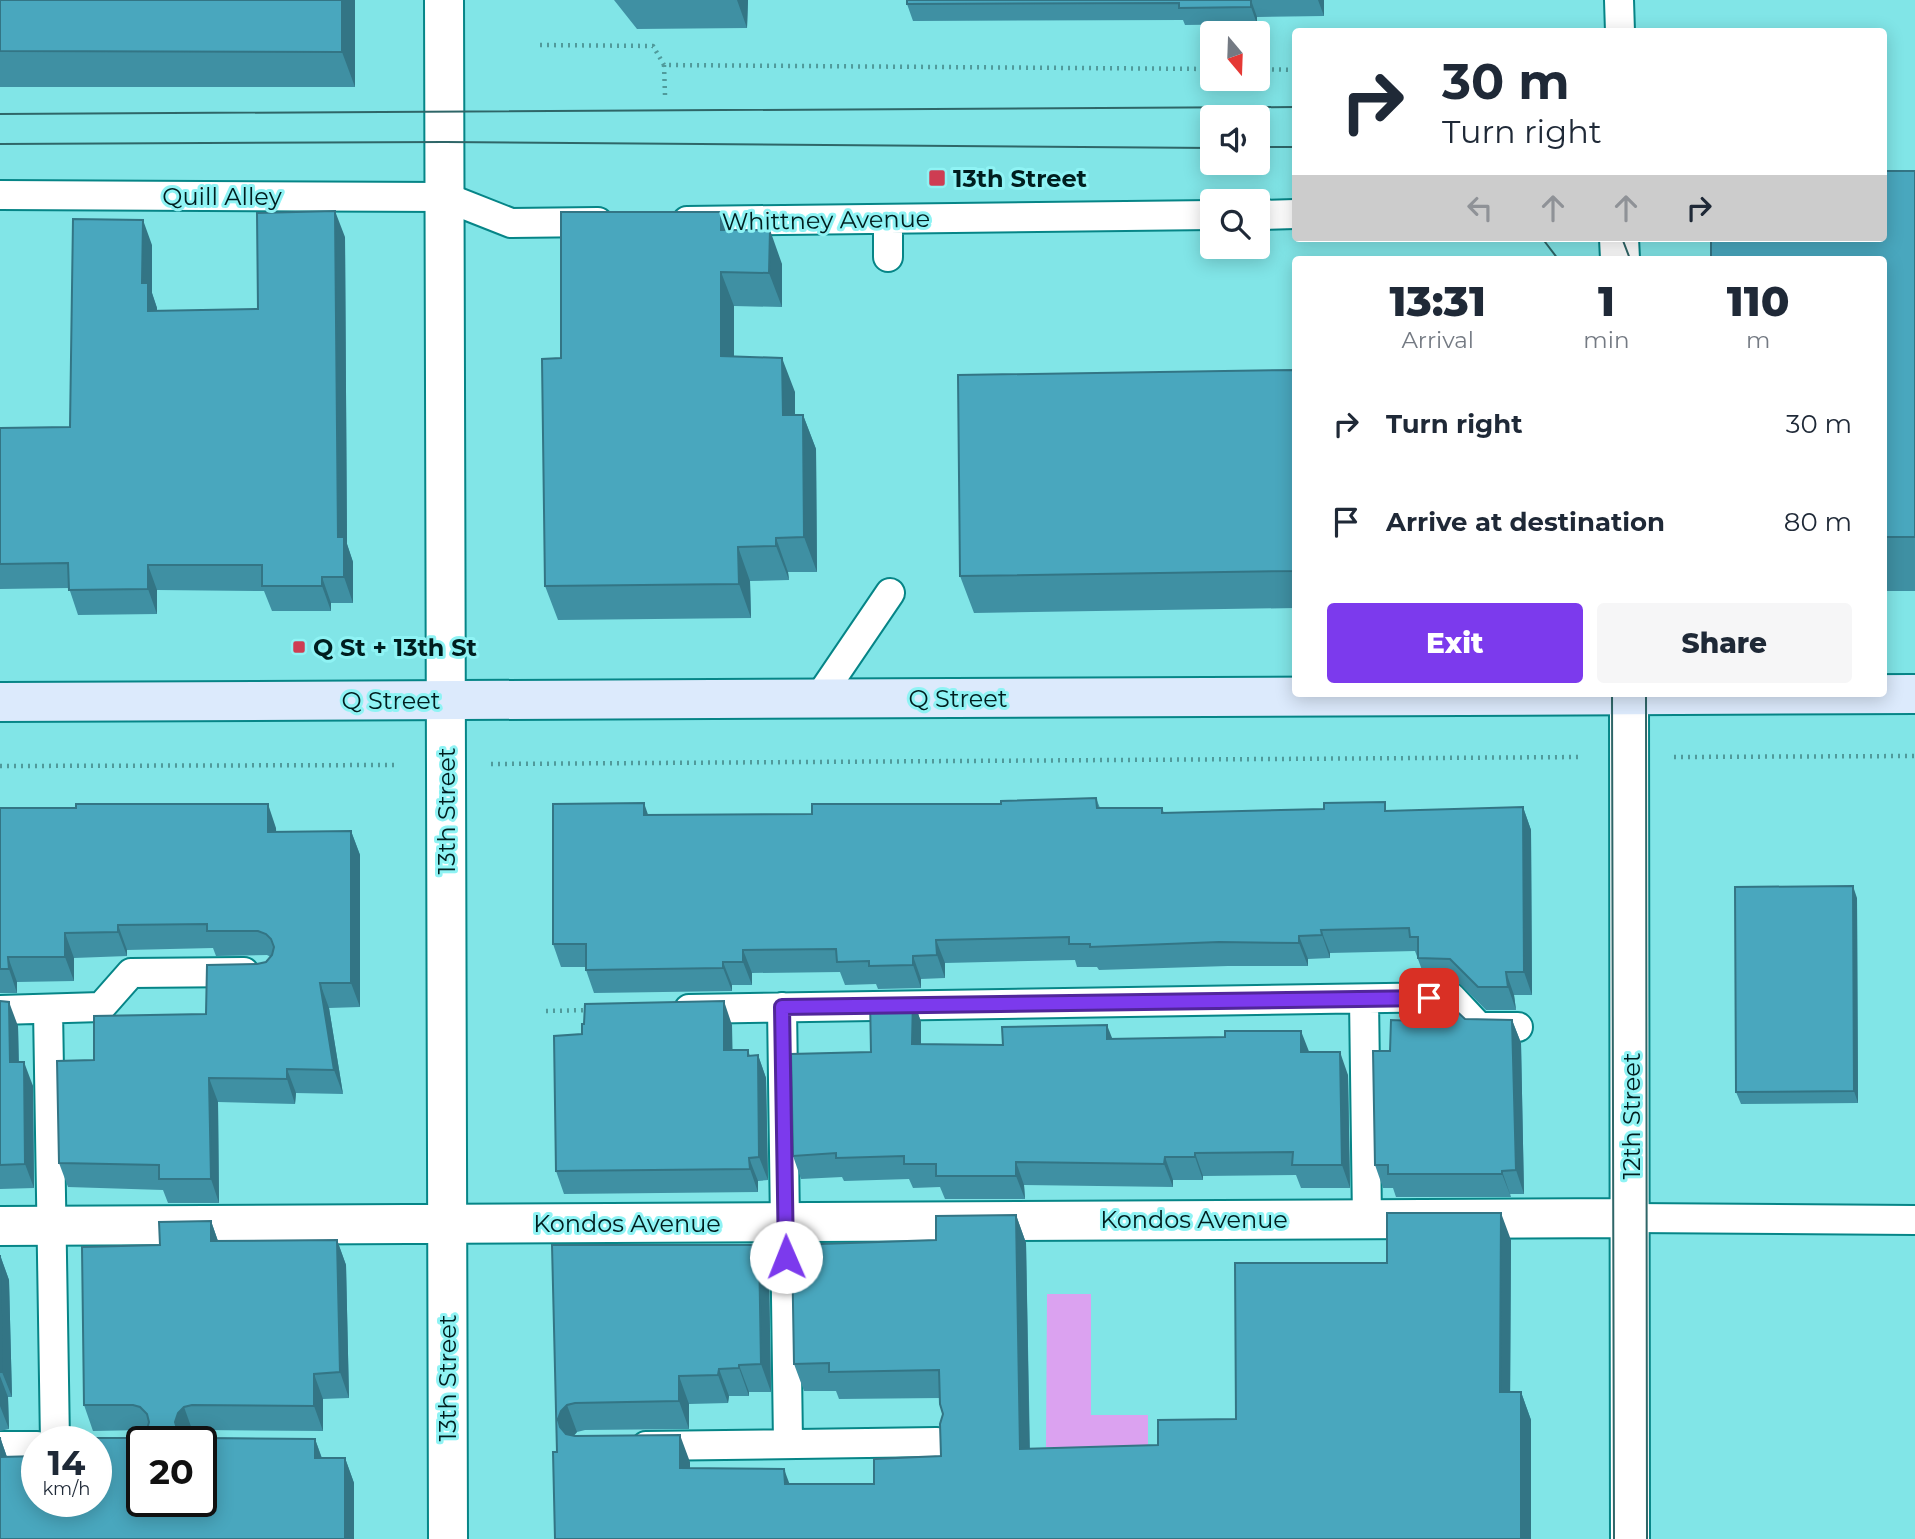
<!DOCTYPE html>
<style>
body{margin:0;font-family:Montserrat,sans-serif;background:#f6f6f7;color:#1f2937;height:100vh;display:flex;flex-direction:column;font-size:26px;white-space:nowrap}
*{box-sizing:border-box;margin:0}
p{font-size:23px;color:#747a83}
.icon{flex:none;width:38px;height:38px;fill:none;stroke:currentColor;stroke-width:2;stroke-linecap:round;stroke-linejoin:round}
.map{position:relative;flex:1;overflow:hidden}
.sheet{position:absolute;left:1292px;top:256px;width:595px;height:441px;display:flex;flex-direction:column;background:#fff;border-radius:7px;box-shadow:0 4px 18px #0003}
.sheet>*{flex:none}
.banner{position:absolute;left:1292px;top:28px;width:595px;height:214px;border-radius:7px;box-shadow:0 4px 18px #0003;background:#fff;color:#1f2937;overflow:hidden}
.needle{width:46px;rotate:161deg}
.fabs{position:absolute;left:1200px;top:21px;display:grid;gap:14px}
.fabs a{display:grid;place-items:center;width:70px;height:70px;border-radius:7px;background:#fff;box-shadow:0 4px 18px #0003;font-size:35px}
.speed{position:absolute;left:21px;top:1426px;display:flex;gap:14px;font-size:35px;font-weight:700;text-align:center}
.speed>*{display:grid;place-content:center;width:91px;height:91px;border-radius:50%;background:#fff;box-shadow:0 4px 18px #0003;line-height:1}
.speed small{font-size:18px;font-weight:400}
.speed .limit{border:4px solid #111;border-radius:10px;background:#fff;color:#111}
.pin{position:absolute;display:grid;place-items:center;width:60px;height:60px;color:#fff;margin:-30px;border-radius:14px;box-shadow:0 4px 10px #0006}
.me{position:absolute;width:77px;margin:-38px;rotate:359deg;stroke-linejoin:round;filter:drop-shadow(0 0 5px #0008)}
.turn{display:flex;align-items:center;gap:24px;height:147px;padding:0 35px;font-size:32px}
.turn .icon{width:91px;height:91px;stroke-width:2.5}
.turn b{display:block;font-size:49px;line-height:60px}
.lanes{display:flex;align-items:center;height:66px;padding:0 35px;background:#0003;justify-content:center;gap:35px;direction:ltr}
.lanes .off{opacity:.35}
.eta{display:flex;justify-content:space-evenly;align-items:center;height:119px;text-align:center}
.eta b{font-size:42px;font-weight:800;line-height:49px}
.primary-button{display:flex;gap:14px;margin-top:auto;padding:14px 35px}
.primary-button a{flex:1;height:80px;border-radius:7px;background:#7c3aed;color:#fff;font-size:28px;font-weight:800;line-height:80px;text-align:center}
.primary-button a+a{background:#f6f6f7;color:#1f2937}
ul{padding:0;list-style:none}
li{display:flex;align-items:center;gap:21px;height:98px;padding:0 35px}
li div{flex:1}
li b{display:block;font-size:26px}
li em{font-style:normal}
.map>svg:first-child{display:block}
.green{fill:#dba2f0}
.lines{fill:none;stroke-linecap:round;stroke-linejoin:round}
.service-casing{stroke:#068587;stroke-width:32}
.minor-casing{stroke:#068587;stroke-width:42}
.secondary-casing{stroke:#068587;stroke-width:42}
.path{stroke:#509a9b;stroke-width:4.5;stroke-dasharray:2 5;stroke-linecap:butt}
.service{stroke:#fff;stroke-width:28}
.minor{stroke:#fff;stroke-width:38}
.secondary{stroke:#dceafc;stroke-width:38}
.tram{stroke:#2f6668;stroke-width:2}
.wall{fill:#3f90a3;fill-rule:evenodd}
.shaded-wall{fill:#337585}
.building{fill:#49a7be;stroke:#337585;stroke-width:2;fill-rule:evenodd}
.route-casing{stroke:#51269a;stroke-width:18}
.route{stroke:#7c3aed;stroke-width:12}
.poi-dot{fill:#ce3d52;stroke:#8ff3f4;stroke-width:2.5}
.labels{text-anchor:middle;dominant-baseline:central;stroke-width:6;stroke-linejoin:round;paint-order:stroke}
.poi-label{font-size:24px;font-weight:bold;fill:#001e1f;stroke:#8ff3f4;text-anchor:start}
.street-label{font-size:24px;fill:#001e1f;stroke:#8ff3f4}
</style>
<div class="map">
<svg width="1915" height="1539" viewBox="0 0 1915 1539">
<rect width="100%" height="100%" fill="#81e5e7"/>
<path class="green" d="M1047,1294h44v121h57v32h-102z"/>
<g class="lines">
<defs>
<path id="service" d="M1619,0l1,32
M0,195l445,2 66,26 87,-1
M1258,215l37,-1
M687,221l526,-6
M888,257v-38
M818,699l72,-106
M1364,999l3,220
M782,1007l6,436
M48,1009l7,433
M689,1009l762,-12 28,30h39
M0,1010l101,-3 30,-34 113,-1
M1631,1218l284,2
M0,1446h37
M646,1446l291,-4"/>
<path id="minor" d="M444,0l4,1539
M1619,238l1,21
M1629,693l1,846
M0,1226l1631,-8"/>
<path id="secondary" d="M0,702l1915,-8"/>
</defs>
<use href="#service" class="service-casing"/>
<use href="#minor" class="minor-casing"/>
<use href="#secondary" class="secondary-casing"/>
<path class="path" d="M540,45l113,1 11,19 549,4
M664,65l1,30
M1258,69l37,1
M1674,757l241,-1
M491,764l1091,-7
M0,766l399,-1
M546,1011l44,-1"/>
<use href="#service" class="service"/>
<use href="#minor" class="minor"/>
<use href="#secondary" class="secondary"/>
<path class="tram" d="M0,114l1295,-7
M0,144l445,-2 768,6
M1258,147h37
M1542,238l16,21
M1622,238l8,21
M1612,693l2,846
M1646,693l1,846"/>
</g>
<path class="wall" d="M0,0h355v87h-355z
M614,0h134l-1,28 -110,1z
M907,0h417v16l-67,1v7l-72,1 -2,-5 -270,1 -6,-17z
M1915,171v420h-32v-332z
M721,212l6,18 55,34v43l-48,-1v50l61,36v23h8l13,34 1,123h-29l1,8 -39,1 1,37 -193,2 -13,-34 16,-228z
M345,237l2,307 6,18v41h-22v8h-59l-8,-20 -107,-1v24l-79,1 -9,-27 -69,1v-161l70,-1 82,-182v48l5,15v3l101,-2z
M1295,370v238l-321,5 -14,-37z
M1096,798l4,10h62l2,5 224,-2 135,-4 8,23 1,165h-18l2,15h-30l-28,-28 -32,-1 -11,-30 -85,2v5l-22,1v7h-80l-129,4 -2,-3h-20l-2,-7 -130,3v15l-24,1v9l-43,1 -2,-5 -31,1 -5,-13 -88,1v12h-20v6l-138,2 -8,-23v-3h-25l-8,-23 95,-129 164,-1z
M0,808l276,20v4l75,-1 9,24v152l-31,1 14,86 -47,-1 -1,11 -77,-2 1,101h-51l-5,-13 -95,-3 -9,-24 35,-103 112,-46 51,-50 9,-2 5,-5 -4,-2 -51,1 -3,-8 -86,2v6l-53,2v23l-57,1v11h-17z
M1857,898l1,205 -117,1 -5,-12z
M913,999l8,23v22l82,1 109,-6 197,13 39,23 2,113h-49l-5,-13 -93,1v4h-30v7l-149,-2 1,14h-80l-5,-12 -27,1 -4,-9 -65,2 -2,-4 -41,2 -8,-23z
M0,1001l18,25 1,36 14,24 1,102 -34,1z
M1465,1019l47,1 9,23 3,151h-14l1,3h-115l-3,-9h-10l-8,-23 15,-114z
M732,1025v25h16l2,6 8,-1 8,23 2,102 -10,1v11l-194,2 -8,-23 26,-137z
M1016,1215l10,28 4,206 128,-4 78,-26 151,-156 124,-23 -1,152h11l10,28 -976,119 2,-87 -5,-207h207l10,27 2,120h-22v4h-20l-1,7 -39,1v25l-104,1 -8,2 -3,4 116,26v6l100,16h84l67,-28 2,-42 -3,-16 -101,1 -3,-8h-32l-10,-27 142,-124z
M211,1221l7,20 119,-1 9,25 3,133 -26,1v32l-122,-1 -8,2 -5,5 127,2 7,19h23l9,25v56h-354v-102l7,20 30,-1v46h59v-60h-11v-4h48l7,-2 6,-5 -4,-1 -49,1 -9,-26 -2,-158 78,-2 -1,-23zM142,1442h59v60h-59z
M0,1255l9,25 3,117h-4l1,32 -9,2z"/>
<path class="shaded-wall" d="M342,0h13v87l-13,-35z
M737,0h11l-1,28z
M1251,0l6,17v7l-6,-17z
M1318,0h6v16z
M335,211l10,26 2,307 6,18v41l-9,-26 -6,-40z
M721,212l12,34 -12,-16z
M143,220l9,25v48l5,15v29l-9,-26 -6,-28z
M770,230l12,34v43l-13,-34z
M721,272l13,34v84l-13,-34z
M782,358l13,34v57l-12,-34z
M803,415l13,34 1,123 -13,-35z
M776,538l12,34 1,8 -13,-34z
M738,547l12,34 1,37 -12,-34z
M148,565l9,25v24l-9,-25z
M322,577l9,26v8l-9,-25z
M644,803l8,23 -8,-11z
M268,804l8,24 1,28 -9,-24z
M1523,807l8,23 1,165 -8,-23z
M351,831l9,24v152l-9,-24z
M1853,886l4,12 1,205 -4,-12z
M118,925l9,25v6l-9,-24z
M1321,930l9,23v5l-8,-23z
M65,933l9,25v23l-9,-24z
M1299,936l9,23v7l-9,-23z
M936,940l9,23v15l-8,-23z
M743,950l9,23v12l-9,-23z
M913,956l8,23v9l-8,-23z
M8,957l9,25v11l-8,-24z
M723,962l9,23v6l-9,-23z
M1506,972l8,23 2,15 -8,-23z
M320,983l9,25 14,86 -9,-24z
M913,999l8,23v46l-9,-24z
M724,1001l8,24 1,48 -9,-23z
M9,1002l9,24 1,61 -9,-25z
M1512,1020l9,23 3,151 -8,-24z
M1107,1025l9,23 -9,-9z
M1301,1031l9,23 -9,-2z
M1340,1052l8,23 2,113 -8,-23z
M758,1055l8,23 2,102 -9,-23z
M24,1062l9,24 1,102 -9,-24z
M287,1069l9,24 -1,11 -8,-25z
M209,1078l9,24 1,101 -8,-24z
M1195,1153l8,23v4l-8,-23z
M1165,1157l8,23v7l-9,-23z
M749,1158l9,23v11l-8,-23z
M1016,1162l8,23 1,14 -9,-23z
M1502,1171l8,23 1,3 -9,-23z
M1501,1213l10,27 -1,180 -10,-28z
M1016,1215l10,28 4,234 -10,-28z
M211,1221l9,26 -9,-6z
M337,1240l9,25 3,133 -9,-26z
M759,1245l10,27 2,120 -10,-28z
M0,1255l9,25 3,117 -10,-25z
M739,1365l10,27v4l-10,-28z
M719,1369l10,27 -1,7 -10,-28z
M314,1374l9,25v32l-9,-25z
M0,1376l8,21 1,32 -9,-23z
M679,1376l10,28v25l-10,-28z
M1521,1392l10,28v119h-10z
M567,1405l10,27 -6,6 -11,-11 -2,-8 3,-8z
M184,1407l9,25 -11,10 -7,-20 3,-9z
M680,1435l10,27v33l-10,-27z
M0,1437l9,26 -8,-6z
M315,1439l9,26 -9,-7z
M345,1458l9,25v56h-9z
M784,1469l10,27 -9,-12z"/>
<path class="building" d="M0,0h342v52l-342,-1z
M907,0h344v7l-72,1v-5l-272,1z
M1883,171h32v366h-32v-278h-172v-21h172z
M335,211l3,326h6v40h-22v9h-60v-21h-114v24l-79,1 -1,-27 -68,1v-136l70,-1 3,-208 70,1 -1,63h6v28l110,-2 -1,-96z
M561,212h160v18h49l-1,43 -48,-1v84l61,2 1,57h20l1,122 -28,1v8l-38,1 1,37 -194,2 -3,-227 19,-1z
M1295,370v201l-335,5 -2,-201z
M1096,798l1,10h65v5l162,-4v-6l61,-1v9l138,-4 1,165h-18l2,15h-30l-28,-28 -32,-1v-21h-8l-1,-9 -88,2 1,5 -23,1v7l-80,-1 -129,5v-3h-21v-7l-133,3 1,15 -24,1v9l-44,1v-5l-32,1 -1,-13 -93,1v12h-20v6l-137,2v-26h-33v-140l91,-1v12l168,-1v-10h189v-3z
M76,804h192v28l83,-1v152h-31l14,87 -47,-1v10l-78,-1 2,101h-52v-14l-100,-2 -2,-102 37,-1v-44l112,-2 1,-49 50,-1 9,-2 6,-7 2,-8 -3,-8 -5,-5 -8,-3h-51v-7l-89,1v7l-53,1v24h-57l1,12h-9v-161h76z
M1853,886l1,205 -118,1 -1,-205z
M1416,991h19l30,28 47,1 4,150 -14,1v3h-114v-9h-13l-2,-114h17l1,-31 24,1z
M870,999h43l-1,45 91,1 -1,-18 105,-2v14l118,-2v-6h76v21h39l2,113h-50l1,-13 -98,1v4h-30l-1,7 -148,-2v14h-80v-12h-32v-8l-68,2v-5l-43,3 -2,-102 80,-2z
M0,1001l9,1 1,60h14l1,102 -25,1z
M724,1001v49h24v6l10,-1 1,102 -10,1 1,11 -194,2 -2,-135 28,-2v-10h2l1,-20z
M1387,1213h114l-1,179h21v147h-966l-2,-87h4l-5,-207h207l2,119 -22,1v3l-20,1 -1,6 -39,1v25l-104,2 -8,2 -6,6 -3,8 2,8 6,7 9,2 105,-1v33l104,1 1,15h89v-25l67,-3 -1,-32 3,-10 -3,-10 -1,-34 -110,2v-9l-35,1 -2,-119 144,-5v-24l80,-1 4,234 138,-4v-25l78,-1 -1,-156h152z
M211,1221v20l126,-1 3,132 -26,2v32l-122,-1 -8,2 -6,6 -3,9 2,7 6,6 8,3 124,1v19h30v81h-345v-102l1,20 36,-1v46h59v-60h-11v-4h48l7,-2 7,-6 2,-8 -2,-8 -7,-7 -7,-2h-49l-2,-158 78,-2 -1,-23zM142,1442h59v60h-59z
M0,1255l2,117h-2z"/>
<g class="lines">
<defs>
<path id="route" d="M786,1257l-4,-250 647,-9"/>
</defs>
<use href="#route" class="route-casing"/>
<use href="#route" class="route"/>
</g>
<g class="poi-dot">
<rect x="928" y="169" width="18" height="18" rx="3.5"/>
<rect x="292" y="640" width="14" height="14" rx="3.5"/>
</g>
<g class="labels">
<g class="poi-label">
<text x="953" y="178">13th Street</text>
<text x="313" y="647">Q St + 13th St</text>
</g>
<g class="street-label">
<text x="222" y="196">Quill Alley</text>
<text transform="translate(826 220) rotate(-1)">Whittney Avenue</text>
<text x="958" y="698">Q Street</text>
<text x="391" y="700">Q Street</text>
<text transform="translate(446 811) rotate(-90)">13th Street</text>
<text transform="translate(1631 1116) rotate(-90)">12th Street</text>
<text x="1194" y="1219">Kondos Avenue</text>
<text x="627" y="1223">Kondos Avenue</text>
<text transform="translate(447 1378) rotate(-90)">13th Street</text>
</g>
</g>
</svg>
<div class="fabs">
<a><svg class="needle" viewBox="-14 -14 28 28"><path d="M0-13l5 13h-10z" fill="#e53935"/><path d="M0 13l5-13h-10z" fill="#747a83"/></svg></a>
<a><svg class="icon" aria-label="sound" viewBox="0 0 24 24"><path d="M4 9h4l5-4v14l-5-4H4zM17 9q2 3 0 6"/></svg></a>
<a><svg class="icon" aria-label="search" viewBox="0 0 24 24"><circle cx="10" cy="10" r="6"/><path d="M15 15l6 6"/></svg></a>
</div>
<div class="speed"><div>14<small>km/h</small></div><div class="limit">20</div></div>
<div class="pin" style="left:1429px;top:998px;background:#d93025"><svg class="icon" aria-label="arrive" viewBox="0 0 24 24"><path d="M6 21V4h12l-3 4 3 4H6"/></svg></div>
<svg class="me" style="left:786px;top:1257px" viewBox="-20 -20 40 40"><circle r="19" fill="#fff"/><path d="M0-13L10 11 0 6-10 11z" fill="#7c3aed"/></svg>
<div class="banner">
<div class="turn"><svg class="icon" aria-label="right" viewBox="0 0 24 24"><path d="M7 20v-9h11M14 6l5 5-5 5"/></svg><div><b>30 m</b>Turn right</div></div>
<div class="lanes"><svg class="icon off" aria-label="left" viewBox="0 0 24 24"><path d="M17 20v-9H6M10 6l-5 5 5 5"/></svg><svg class="icon off" aria-label="ahead" viewBox="0 0 24 24"><path d="M12 20V5M6 11l6-6 6 6"/></svg><svg class="icon off" aria-label="ahead" viewBox="0 0 24 24"><path d="M12 20V5M6 11l6-6 6 6"/></svg><svg class="icon" aria-label="right" viewBox="0 0 24 24"><path d="M7 20v-9h11M14 6l5 5-5 5"/></svg></div>
</div>
<section class="sheet">
<div class="eta">
<div><b>13:31</b><p>Arrival</p></div>
<div><b>1</b><p>min</p></div>
<div><b>110</b><p>m</p></div>
</div>
<ul>
<li><svg class="icon" aria-label="right" viewBox="0 0 24 24"><path d="M7 20v-9h11M14 6l5 5-5 5"/></svg><div><b>Turn right</b></div><em>30 m</em></li>
<li><svg class="icon" aria-label="arrive" viewBox="0 0 24 24"><path d="M6 21V4h12l-3 4 3 4H6"/></svg><div><b>Arrive at destination</b></div><em>80 m</em></li>
</ul>
<div class="primary-button"><a>Exit</a><a>Share</a></div>
</section>
</div>
